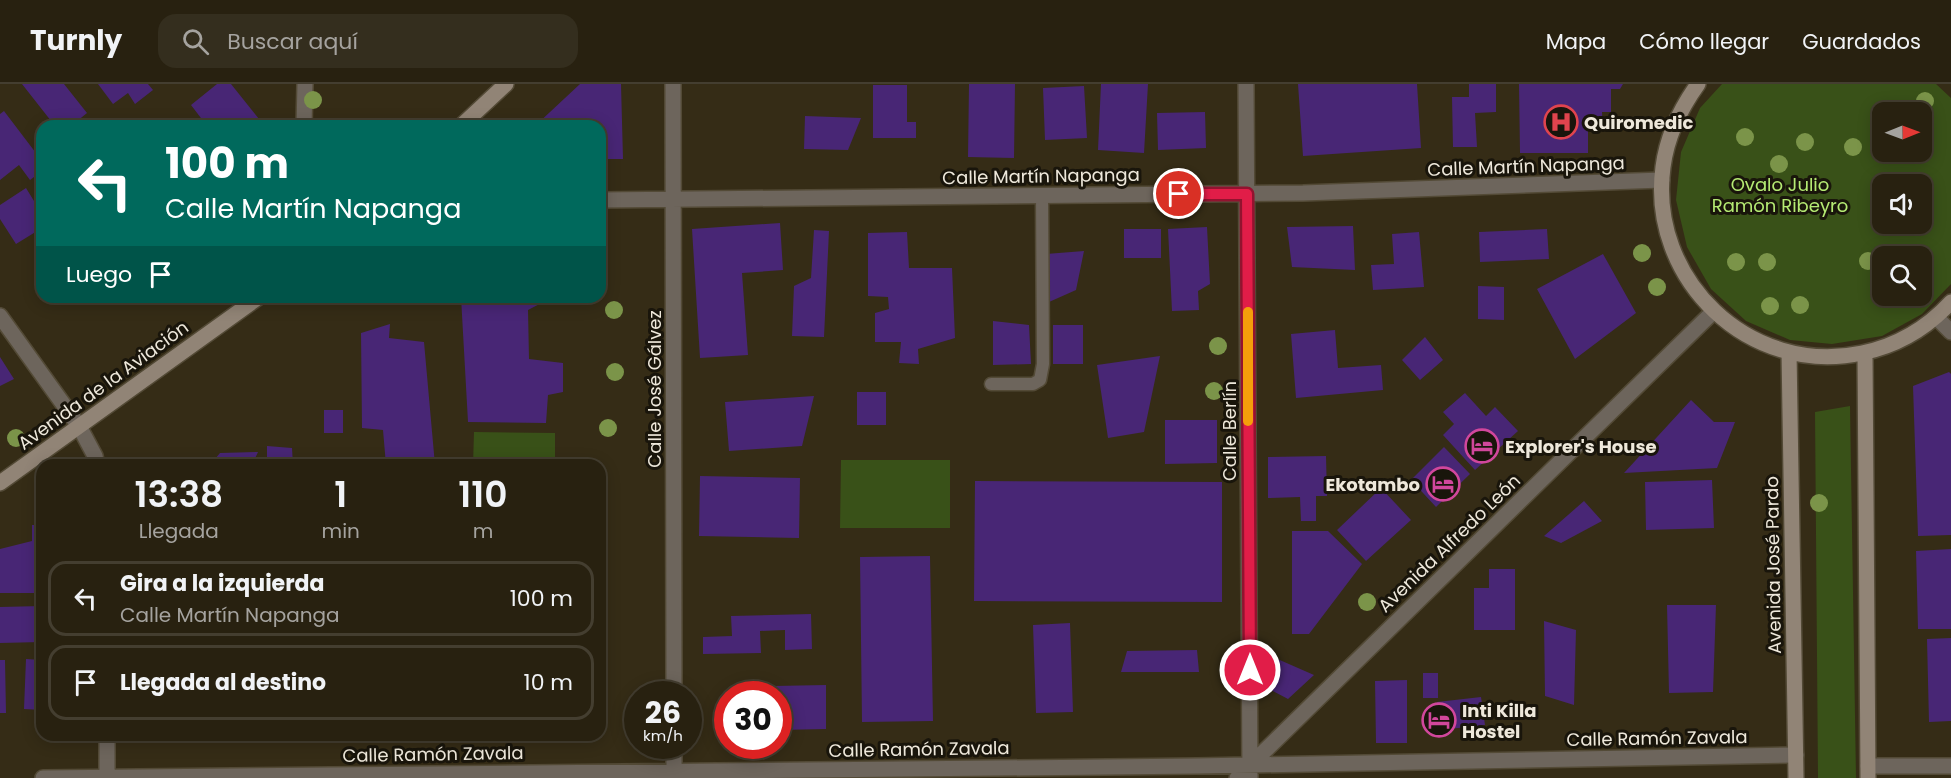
<!DOCTYPE html>
<html lang="es">
<meta charset="utf-8">
<style>
body{margin:0;font-family:Poppins,sans-serif;background:#342e1e;color:#f1f3f6;height:100vh;display:flex;flex-direction:column;font-size:22px;white-space:nowrap}
*{box-sizing:border-box;margin:0}
p{font-size:20px;color:#a5a39f}
.icon{flex:none;width:33px;height:33px;fill:none;stroke:currentColor;stroke-width:2;stroke-linecap:round;stroke-linejoin:round}
.map{position:relative;flex:1;overflow:hidden}
.sheet{position:absolute;left:36px;top:375px;width:570px;height:282px;display:flex;flex-direction:column;background:#282110;border-radius:18px;box-shadow:0 3px 15px #0003,0 0 0 2px #443e30}
.sheet>*{flex:none}
.guide{position:absolute;left:36px;top:36px;width:570px;height:183px;border-radius:18px;box-shadow:0 3px 15px #0003,0 0 0 2px #443e30;background:#00695c;color:#fff;overflow:hidden}
.needle{width:39px;rotate:89deg}
.controls{position:absolute;left:1872px;top:18px;display:grid;gap:12px}
.controls a{display:grid;place-items:center;width:60px;height:60px;border-radius:12px;background:#282110;box-shadow:0 3px 15px #0003,0 0 0 2px #443e30;font-size:30px}
.speed{position:absolute;left:624px;top:597px;display:flex;gap:12px;font-size:30px;font-weight:700;text-align:center}
.speed>*{display:grid;place-content:center;width:78px;height:78px;border-radius:50%;background:#282110;box-shadow:0 3px 15px #0003,0 0 0 2px #443e30;line-height:1}
.speed small{font-size:15px;font-weight:400}
.speed .limit{border:9px solid #d22;background:#fff;color:#111}
.pin{position:absolute;display:grid;place-items:center;width:51px;height:51px;color:#fff;margin:-26px;border:3px solid #fff;border-radius:50%;box-shadow:0 2px 6px #0007}
.me{position:absolute;width:66px;margin:-33px;rotate:0deg;stroke-linejoin:round;filter:drop-shadow(0 0 4px #0008)}
.turn{display:flex;align-items:center;gap:21px;height:126px;padding:0 30px;font-size:27px}
.turn .icon{width:78px;height:78px;stroke-width:2.5}
.turn b{display:block;font-size:42px;line-height:51px}
.then{display:flex;align-items:center;height:57px;padding:0 30px;background:#0003;gap:12px;font-size:22px}
.eta{display:flex;justify-content:space-evenly;align-items:center;height:102px;text-align:center}
.eta b{font-size:36px;font-weight:600;line-height:42px}
ul{padding:0;list-style:none}
li{display:flex;align-items:center;gap:18px;height:75px;margin:0 12px 9px;padding:0 18px;border:3px solid #443e30;border-radius:18px}
li div{flex:1}
li b{display:block;font-size:22px}
li em{font-style:normal}
header{display:flex;align-items:center;gap:36px;box-sizing:border-box;height:84px;padding:0 30px;background:#282110;border-bottom:2px solid #443e30}
header strong{font-size:28px}
nav{display:flex;gap:33px;margin-inline-start:auto;font-size:21px}
.search{width:420px;height:54px;background:#342e1e;display:flex;align-items:center;gap:15px;box-sizing:border-box;padding:0 21px;border-radius:18px;color:#a5a39f;font-size:22px}
.map>svg:first-child{display:block}
.green{fill:#395118;fill-rule:evenodd}
.building{fill:#482675}
.lines{fill:none;stroke-linecap:round;stroke-linejoin:round}
.lane-casing{stroke:#534a36;stroke-width:15}
.street-casing{stroke:#534a36;stroke-width:18}
.secondary-casing{stroke:#534a36;stroke-width:18}
.lane{stroke:#6d655c;stroke-width:12}
.street{stroke:#6d655c;stroke-width:15}
.secondary{stroke:#918476;stroke-width:15}
.tree{fill:#7b9449}
.route-casing{stroke:#92132f;stroke-width:15}
.route{stroke:#e11d48;stroke-width:10}
.slow{stroke:#f59e0b;stroke-width:10}
.labels{text-anchor:middle;dominant-baseline:central;stroke-width:6;stroke-linejoin:round;paint-order:stroke}
.poi-label{font-size:18px;font-weight:bold;fill:#eee8db;stroke:#19150b;text-anchor:start}
.street-label{font-size:18px;fill:#eee8db;stroke:#19150b}
.park-label{font-size:18px;fill:#b5ea73;stroke:#19150b}
</style>
<header>
<strong>Turnly</strong>
<div class="search"><svg class="icon" aria-label="search" viewBox="0 0 24 24"><circle cx="10" cy="10" r="6"/><path d="M15 15l6 6"/></svg>Buscar aquí</div>
<nav><a>Mapa</a><a>Cómo llegar</a><a>Guardados</a></nav>
</header>
<div class="map">
<svg width="1951" height="694" viewBox="0 0 1951 694">
<rect width="100%" height="100%" fill="#352c16"/>
<path class="green" d="M1722,0h214l15,14v186l-29,30 -40,22 -50,8 -42,-4 -44,-19 -35,-32 -24,-42 -11,-47 5,-48 19,-44zM1882,28h40v40h-40zM1882,100h40v40h-40zM1882,172h40v40h-40z
M1850,322l6,372h-38l-3,-366z
M474,348l81,1v32h-82z
M841,376h109v68h-110z"/>
<path class="building" d="M22,0h42l23,29 -16,13h-16z
M98,0h50l5,6 -18,14 -7,-11 -15,11z
M217,0h14l28,35 -10,7h-42l-16,-21z
M580,0h41l2,75h-23v-33h-65z
M969,0h46l-1,74 -46,-1z
M1101,0h47l-4,69 -46,-3z
M1298,0h119l4,64 -118,8z
M1469,0h27v28l-21,1 2,34h-24l-1,-50h17z
M1519,0h104l-3,5h-9v23h-9l1,19h-15v22h-68z
M873,1h34v37h9v16h-43z
M1084,2l3,52 -42,2 -2,-52z
M4,27l38,50v10l-12,9 -11,-15 -19,15v-66z
M1205,28l1,36 -48,2 -1,-37z
M805,32l56,2 -13,32 -44,-1z
M26,104l16,26v14l-26,16 -16,-25v-14z
M780,139l3,47 -41,3 6,82 -48,3 -8,-129z
M1353,142l2,44 -63,-3 -5,-40z
M1207,143l3,57 -12,7 1,19 -27,1 -4,-82z
M1124,145h37v29h-37z
M1547,145l2,30 -69,3 -1,-30z
M814,146l15,1 -5,106 -32,-1 2,-50 17,-8z
M907,148l2,36h43l3,70 -37,11 1,15 -20,-1 2,-21h-26v-29l14,-4 -1,-12 -20,-1v-63z
M1419,148l5,55 -51,3 -2,-25 23,-1 -2,-30z
M1084,167l-8,39 -27,12 -3,-48z
M1603,170l33,59 -61,46 -38,-70z
M1478,202l26,1v33l-26,-1z
M461,213h92l-25,13 1,49 34,4v29l-15,3 -2,28 -78,-1z
M993,237l36,4 2,39 -38,1z
M390,240l-1,14 35,4 11,123h-49l-3,-35 -21,-2 -1,-95z
M1053,241h30v39h-30z
M1335,246l3,38 43,-3 2,25 -87,8 -5,-64z
M1425,253l18,23 -23,20 -18,-20z
M1160,272l-16,76 -36,6 -11,-73z
M0,273l14,22 -14,7z
M1949,288l2,2v161l-33,1 -5,-150z
M857,308h29v33h-29z
M1465,309l21,23 9,-9 23,24 -43,39 -32,-35 11,-11 -11,-12z
M814,312l-12,50 -73,5 -4,-49z
M1691,316l23,22h21l-18,46 -93,5z
M324,326h19v23h-19z
M1165,336h52v43l-52,1z
M267,362l25,2 1,17h-26z
M1444,363l26,27 -34,33 -25,-27z
M258,368l-6,13h-42l10,-12z
M1326,372l1,40h-11v25h-15l-1,-24 -32,1v-41z
M187,375v6h-45v-5z
M700,392l100,2 -1,60 -100,-2z
M1712,396l2,48 -68,2 -1,-48z
M975,397l247,1v120l-248,-1z
M1381,404l30,32 -45,41 -29,-31z
M1584,417l18,20 -41,22 -17,-7z
M32,441h10v68h-42v-44l32,-8z
M1292,447h36l34,33 -53,70h-17z
M1951,465v80h-33l-2,-78z
M930,472l3,165 -71,1 -2,-165z
M1489,485h26v61h-41v-42h15z
M1667,521h49l-3,87 -44,1z
M42,522v36l-42,1v-36z
M811,530l1,35 -27,1v-20l-25,1 1,22 -58,1v-17l29,-1 -1,-20z
M1544,537l32,9 -2,75 -29,-9z
M1070,539l3,89 -37,1 -3,-88z
M1951,554v83l-22,1 -2,-83z
M1197,566l2,22h-78l6,-21z
M1266,570l48,21 -26,24 -23,-12z
M26,575l16,1v50l-18,-1z
M0,576h5l1,53h-6z
M1423,589h15v25h-15z
M1407,596v63h-31l-1,-62z
M826,601v44l-48,1v-36h-5v-8z
M1481,613l4,28 -45,5 -3,-28z
M132,651h69v7h-69z"/>
<g class="lines">
<defs>
<path id="lane" d="M991,300h42l7,-4 3,-16 -1,-169"/>
<path id="street" d="M673,0l1,610
M1246,0l4,694
M304,42l1,-42
M600,116l703,-7 359,-13
M0,232l79,110 16,30 2,9
M1936,233l15,15
M107,651v43
M674,662v32
M1868,682h83
M43,694l1154,-12 599,-11
M1237,694l477,-467"/>
<path id="secondary" d="M1698,0c-18,25 -31,52 -35,83 -15,112 86,210 199,186 34,-7 65,-25 89,-51
M461,42l45,-42
M1789,268l7,426
M1865,269l3,425
M0,399l259,-186"/>
</defs>
<use href="#lane" class="lane-casing"/>
<use href="#street" class="street-casing"/>
<use href="#secondary" class="secondary-casing"/>
<use href="#lane" class="lane"/>
<use href="#street" class="street"/>
<use href="#secondary" class="secondary"/>
</g>
<g class="tree">
<circle cx="313" cy="16" r="9"/>
<circle cx="1925" cy="17" r="9"/>
<circle cx="1745" cy="53" r="9"/>
<circle cx="1805" cy="58" r="9"/>
<circle cx="1853" cy="63" r="9"/>
<circle cx="1779" cy="80" r="9"/>
<circle cx="1642" cy="169" r="9"/>
<circle cx="1868" cy="177" r="9"/>
<circle cx="1736" cy="178" r="9"/>
<circle cx="1767" cy="178" r="9"/>
<circle cx="1657" cy="203" r="9"/>
<circle cx="1800" cy="221" r="9"/>
<circle cx="1770" cy="222" r="9"/>
<circle cx="614" cy="226" r="9"/>
<circle cx="1218" cy="262" r="9"/>
<circle cx="615" cy="288" r="9"/>
<circle cx="1214" cy="307" r="9"/>
<circle cx="608" cy="344" r="9"/>
<circle cx="16" cy="354" r="9"/>
<circle cx="1819" cy="419" r="9"/>
<circle cx="1367" cy="518" r="9"/>
</g>
<g class="lines">
<defs>
<path id="route" d="M1179,110h68l3,476"/>
</defs>
<use href="#route" class="route-casing"/>
<use href="#route" class="route"/>
<path class="slow" d="M1248,228v109"/>
</g>
<defs>
<symbol id="hospital-ring" viewBox="-11 -11 22 22"><circle r="9.5" fill="#19150b" stroke="#e0444e" stroke-width="1.5"/><path d="M-5-5h3v3.5h4V-5h3V5h-3V1.5h-4V5h-3Z" fill="#e0444e"/></symbol>
<symbol id="hotel-ring" viewBox="-11 -11 22 22"><circle r="9.5" fill="#19150b" stroke="#d1479c" stroke-width="1.5"/><path d="M-6-4.5h1.5V1H6V5H4.5V3h-9V5H-6ZM-4 0a1.8 1.8 0 1 1 3.6 0ZM.5 0V-2.5h3Q6-2.5 6 0Z" fill="#d1479c"/></symbol>
</defs>
<g fill-rule="evenodd">
<use href="#hospital-ring" x="1542" y="19" width="38" height="38"/>
<use href="#hotel-ring" x="1463" y="343" width="38" height="38"/>
<use href="#hotel-ring" x="1424" y="381" width="38" height="38"/>
<use href="#hotel-ring" x="1420" y="617" width="38" height="38"/>
</g>
<g class="labels">
<g class="poi-label">
<text x="1584" y="38">Quiromedic</text>
<text x="1505" y="362">Explorer's House</text>
<text x="1420" y="400" text-anchor="end">Ekotambo</text>
<text x="1462" y="626">Inti Killa<tspan x="1462" dy="21">Hostel</tspan></text>
</g>
<g class="street-label">
<text transform="translate(1526 82) rotate(-2)">Calle Martín Napanga</text>
<text transform="translate(1041 92) rotate(-1)">Calle Martín Napanga</text>
<text transform="translate(103 301) rotate(-36)">Avenida de la Aviación</text>
<text transform="translate(654 305) rotate(-90)">Calle José Gálvez</text>
<text transform="translate(1229 347) rotate(-90)">Calle Berlín</text>
<text transform="translate(1449 459) rotate(-44)">Avenida Alfredo León</text>
<text transform="translate(1773 481) rotate(-91)">Avenida José Pardo</text>
<text transform="translate(1657 654) rotate(-1)">Calle Ramón Zavala</text>
<text transform="translate(919 665) rotate(-1)">Calle Ramón Zavala</text>
<text transform="translate(433 670) rotate(-1)">Calle Ramón Zavala</text>
</g>
<g class="park-label">
<text x="1780" y="100">Ovalo Julio<tspan x="1780" dy="21">Ramón Ribeyro</tspan></text>
</g>
</g>
</svg>
<div class="controls">
<a><svg class="needle" viewBox="-14 -14 28 28"><path d="M0-13l5 13h-10z" fill="#e53935"/><path d="M0 13l5-13h-10z" fill="#a5a39f"/></svg></a>
<a><svg class="icon" aria-label="sound" viewBox="0 0 24 24"><path d="M4 9h4l5-4v14l-5-4H4zM17 9q2 3 0 6"/></svg></a>
<a><svg class="icon" aria-label="search" viewBox="0 0 24 24"><circle cx="10" cy="10" r="6"/><path d="M15 15l6 6"/></svg></a>
</div>
<div class="speed"><div>26<small>km/h</small></div><div class="limit">30</div></div>
<div class="pin" style="left:1179px;top:110px;background:#d93025"><svg class="icon" aria-label="arrive" viewBox="0 0 24 24"><path d="M6 21V4h12l-3 4 3 4H6"/></svg></div>
<svg class="me" style="left:1250px;top:586px" viewBox="-20 -20 40 40"><circle r="17" fill="#e11d48" stroke="#fff" stroke-width="3"/><path d="M0-11L8 9 0 5-8 9z" fill="#fff"/></svg>
<div class="guide">
<div class="turn"><svg class="icon" aria-label="left" viewBox="0 0 24 24"><path d="M17 20v-9H6M10 6l-5 5 5 5"/></svg><div><b>100 m</b>Calle Martín Napanga</div></div>
<div class="then">Luego<svg class="icon" aria-label="arrive" viewBox="0 0 24 24"><path d="M6 21V4h12l-3 4 3 4H6"/></svg></div>
</div>
<section class="sheet">
<div class="eta">
<div><b>13:38</b><p>Llegada</p></div>
<div><b>1</b><p>min</p></div>
<div><b>110</b><p>m</p></div>
</div>
<ul>
<li><svg class="icon" aria-label="left" viewBox="0 0 24 24"><path d="M17 20v-9H6M10 6l-5 5 5 5"/></svg><div><b>Gira a la izquierda</b><p>Calle Martín Napanga</p></div><em>100 m</em></li>
<li><svg class="icon" aria-label="arrive" viewBox="0 0 24 24"><path d="M6 21V4h12l-3 4 3 4H6"/></svg><div><b>Llegada al destino</b></div><em>10 m</em></li>
</ul>
</section>
</div>
